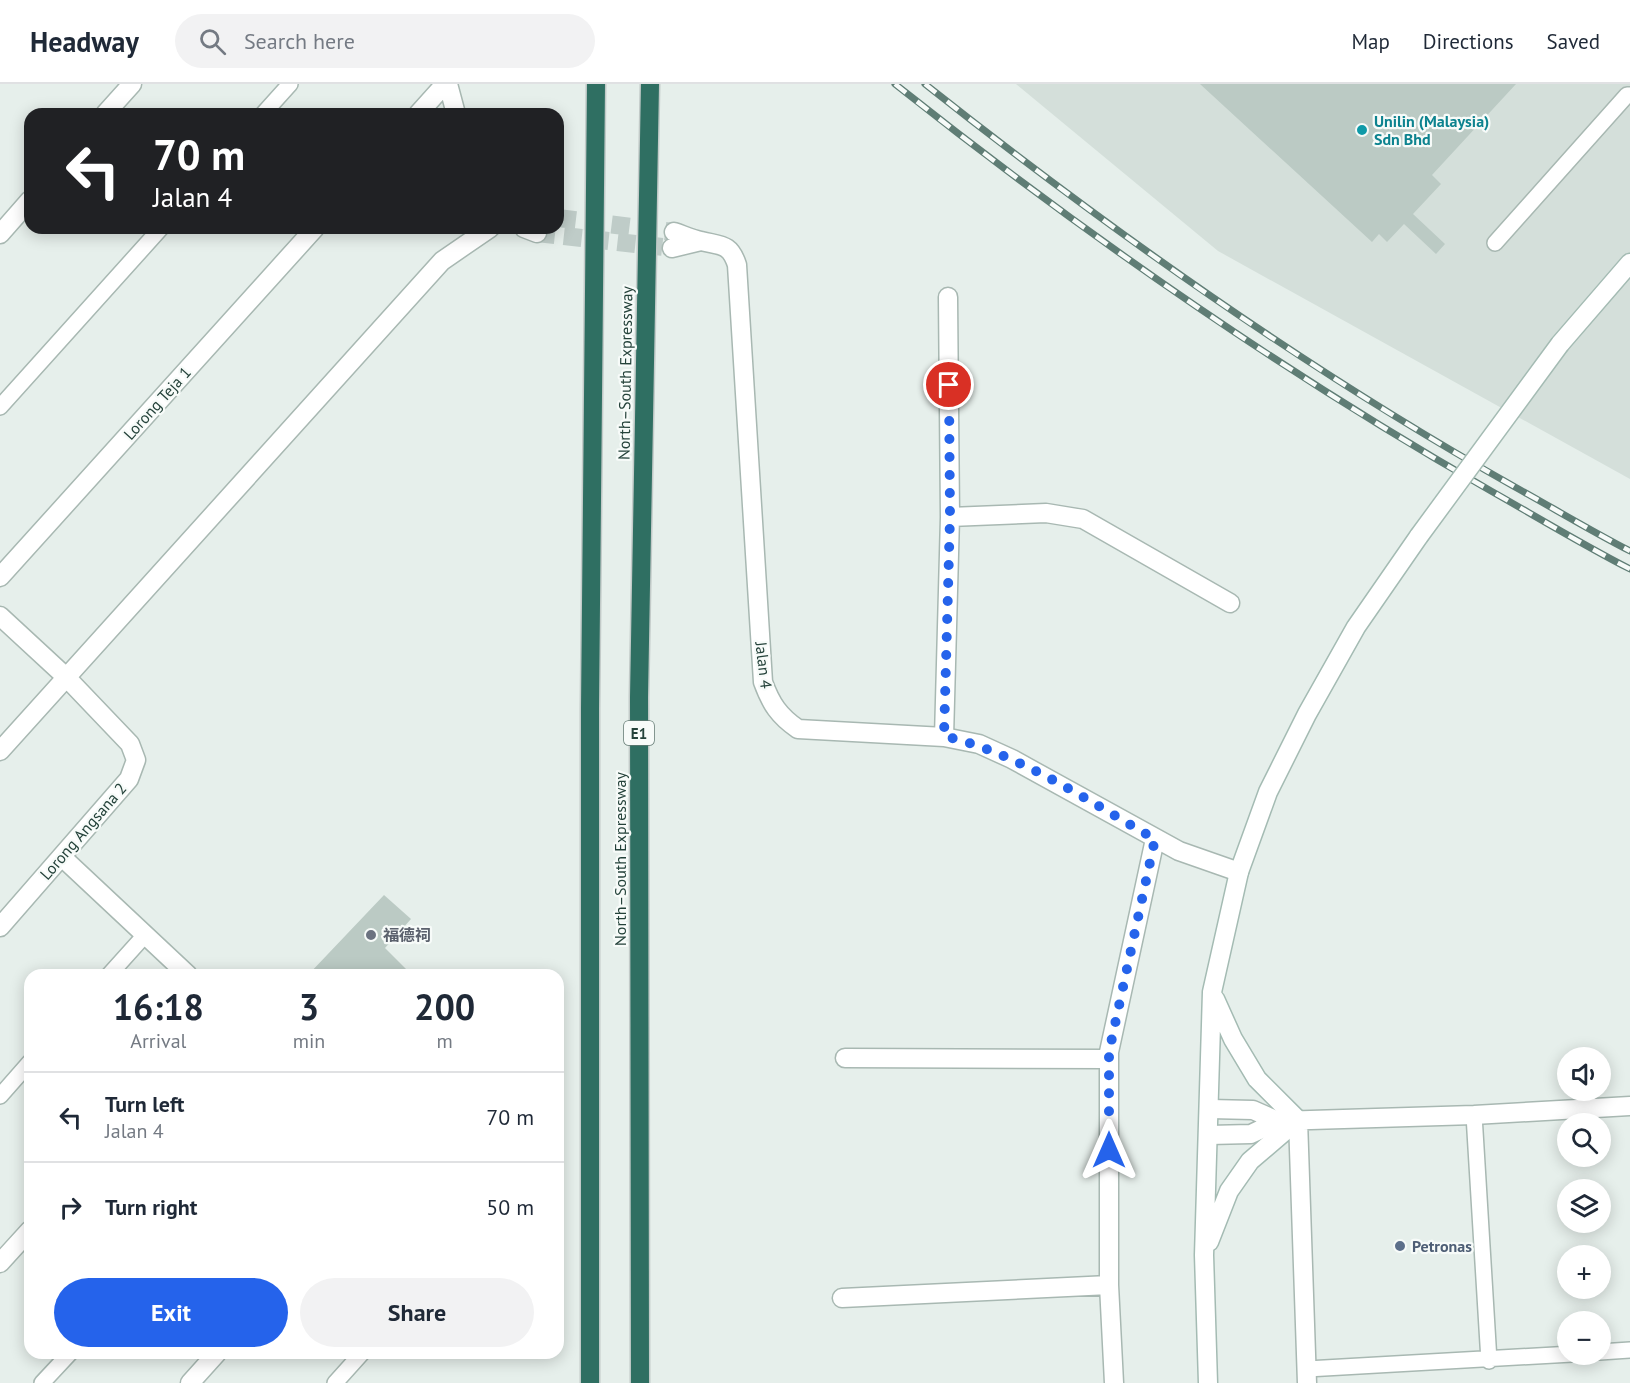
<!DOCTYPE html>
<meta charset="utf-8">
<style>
body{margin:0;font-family:"PT Sans","Noto Sans SC",sans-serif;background:#f2f2f3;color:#1f2937;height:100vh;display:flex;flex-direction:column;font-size:22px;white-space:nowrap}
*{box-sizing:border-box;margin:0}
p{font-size:20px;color:#747a83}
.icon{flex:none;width:33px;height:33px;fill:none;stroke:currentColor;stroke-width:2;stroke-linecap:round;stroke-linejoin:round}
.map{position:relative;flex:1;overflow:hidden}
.drawer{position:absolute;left:24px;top:885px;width:540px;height:390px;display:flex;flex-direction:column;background:#fff;border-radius:18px;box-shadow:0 3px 15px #0003}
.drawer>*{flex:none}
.top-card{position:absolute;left:24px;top:24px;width:540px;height:126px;border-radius:18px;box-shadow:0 3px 15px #0003;background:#202124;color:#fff;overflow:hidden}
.buttons{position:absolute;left:1557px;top:963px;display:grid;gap:12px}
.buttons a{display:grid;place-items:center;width:54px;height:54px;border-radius:50%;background:#fff;box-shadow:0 3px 15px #0003;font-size:30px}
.pin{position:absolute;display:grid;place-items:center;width:51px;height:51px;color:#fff;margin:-26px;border:3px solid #fff;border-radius:50%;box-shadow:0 2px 6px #0007}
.me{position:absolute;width:66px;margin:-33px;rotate:0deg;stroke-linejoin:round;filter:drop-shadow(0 0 4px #0008)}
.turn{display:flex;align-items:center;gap:21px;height:126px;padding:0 30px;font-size:27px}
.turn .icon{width:78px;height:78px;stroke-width:2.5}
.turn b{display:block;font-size:42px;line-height:51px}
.eta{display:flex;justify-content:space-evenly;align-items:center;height:102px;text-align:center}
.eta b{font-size:36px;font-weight:700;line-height:42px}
.primary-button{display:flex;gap:12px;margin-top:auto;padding:12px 30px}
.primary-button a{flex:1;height:69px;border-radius:36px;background:#2563eb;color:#fff;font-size:24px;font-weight:700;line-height:69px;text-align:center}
.primary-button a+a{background:#f2f2f3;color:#1f2937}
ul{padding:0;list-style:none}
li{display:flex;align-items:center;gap:18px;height:90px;padding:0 30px;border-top:2px solid #e0e1e3}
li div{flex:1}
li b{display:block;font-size:22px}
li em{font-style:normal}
header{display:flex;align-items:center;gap:36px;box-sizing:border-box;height:84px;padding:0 30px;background:#fff;border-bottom:2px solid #e0e1e3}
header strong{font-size:28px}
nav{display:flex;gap:33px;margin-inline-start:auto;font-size:21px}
.search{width:420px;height:54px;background:#f2f2f3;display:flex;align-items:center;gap:15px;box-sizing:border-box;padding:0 21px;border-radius:33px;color:#747a83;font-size:22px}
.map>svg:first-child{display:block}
.built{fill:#d4dfda}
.building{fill:#bbcac4}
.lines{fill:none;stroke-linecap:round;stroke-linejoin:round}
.minor-tunnel{stroke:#bfccc8;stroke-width:18;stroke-dasharray:18 9;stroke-linecap:butt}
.service-casing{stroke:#a8b8b2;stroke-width:18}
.minor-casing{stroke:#a8b8b2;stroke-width:21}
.secondary-casing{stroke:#a4bbb3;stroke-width:21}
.motorway-casing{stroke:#c2cac8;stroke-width:21}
.service{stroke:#fff;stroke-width:15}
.minor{stroke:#fff;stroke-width:18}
.secondary{stroke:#fff;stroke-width:18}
.motorway{stroke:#2f6f62;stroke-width:18}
.rail-casing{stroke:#5f7d75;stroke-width:7}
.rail{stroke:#f7fbf9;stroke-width:4.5;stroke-dasharray:14;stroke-linecap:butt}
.secondary-bridge-casing{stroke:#a4bbb3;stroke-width:21;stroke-linecap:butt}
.secondary-bridge{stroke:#fff;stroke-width:18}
.route{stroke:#2563eb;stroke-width:10;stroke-dasharray:0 18}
.culture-dot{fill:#0f9aa8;stroke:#f7fbf9;stroke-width:2}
.worship-dot{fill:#6b7280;stroke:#f7fbf9;stroke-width:2}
.service-dot{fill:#5c6f8a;stroke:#f7fbf9;stroke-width:2}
.labels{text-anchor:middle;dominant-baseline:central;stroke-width:4.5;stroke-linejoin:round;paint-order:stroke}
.shield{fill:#f7fbf9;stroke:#637a73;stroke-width:1.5}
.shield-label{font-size:15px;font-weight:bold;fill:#24423a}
.culture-label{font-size:16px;font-weight:bold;fill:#0d838f;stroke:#f7fbf9;text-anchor:start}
.street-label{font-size:16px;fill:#24423a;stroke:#f7fbf9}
.worship-label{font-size:16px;font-weight:bold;fill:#5b616d;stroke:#f7fbf9;text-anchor:start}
.service-label{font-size:16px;font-weight:bold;fill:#4e5e75;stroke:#f7fbf9;text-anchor:start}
</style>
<header>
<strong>Headway</strong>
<div class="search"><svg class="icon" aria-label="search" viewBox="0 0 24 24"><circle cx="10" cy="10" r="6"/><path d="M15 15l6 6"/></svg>Search here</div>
<nav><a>Map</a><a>Directions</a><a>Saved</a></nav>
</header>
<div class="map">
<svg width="1630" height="1299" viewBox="0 0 1630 1299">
<rect width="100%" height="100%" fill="#e6efeb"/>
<path class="built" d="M1016,0h614v395l-412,-228z"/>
<path class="building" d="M1200,0h316l-84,91 9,9 -28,30 32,30 -9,10 -32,-30 -17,18 -8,-8 -7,8z
M384,811l27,24 -26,29 27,27h-104z"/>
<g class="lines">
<path class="minor-tunnel" d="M558,134l116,14
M537,149l135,15"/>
<defs>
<path id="service" d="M263,30l27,-30
M1495,159l132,-148h3
M0,323l161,-179
M109,891l36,-40
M0,1012l30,-34
M1474,1031l15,246
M1600,1268l30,-2
M1307,1285l265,-15
M42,1299l28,-30
M335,1299l27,-30"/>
<path id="minor" d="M448,0l8,30
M105,30l27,-30
M418,30l27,-30
M524,144l13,5
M674,148c9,3 18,7 27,9 20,5 29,2 36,24l26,417c8,22 16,34 35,47l146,8 35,7 33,15 167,92 60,21
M0,150l30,-34
M672,164l29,-7
M950,433l96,-4 37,6 147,84
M0,493l315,-349
M0,532l66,61 64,67 6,16 -7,19 -129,148
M944,653l6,-220 -2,-220
M0,667l442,-490 48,-33
M62,773l126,118
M845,974l264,1
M1210,1025l43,1 25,11
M1298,1036l9,263
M1209,1051l42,-1 27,-13 196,-6 156,-9
M0,1179l30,-33
M842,1214l267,-13
M190,1299l27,-30
M1114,1299l-5,-98v-233l46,-213"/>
<path id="secondary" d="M1560,260l70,-81
M1209,1158l20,-51 21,-30 48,-41 -41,-41 -24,-40 -18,-40
M1208,1299l-4,-128 8,-263 27,-120 29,-80 39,-78 49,-87 63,-91"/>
<path id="motorway" d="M590,1299v-675l6,-624
M640,1299l-1,-686 11,-613"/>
</defs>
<use href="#service" class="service-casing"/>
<use href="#minor" class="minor-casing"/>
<use href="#secondary" class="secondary-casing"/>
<use href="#motorway" class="motorway-casing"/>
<use href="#service" class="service"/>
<use href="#minor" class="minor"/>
<use href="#secondary" class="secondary"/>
<use href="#motorway" class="motorway"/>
<defs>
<path id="rail" d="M895,0c189,150 386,287 596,407 46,26 92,54 139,78
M925,0c187,148 382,286 590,403 38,21 76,44 115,64"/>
</defs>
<use href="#rail" class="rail-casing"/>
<use href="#rail" class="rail"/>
<defs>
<path id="secondary-bridge" d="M1419,452l141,-192"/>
</defs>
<use href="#secondary-bridge" class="secondary-bridge-casing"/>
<use href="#secondary-bridge" class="secondary-bridge"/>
</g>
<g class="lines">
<path class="route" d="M949,301l1,132 -6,219c76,18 144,65 211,103l-46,213v98"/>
</g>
<circle class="culture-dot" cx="1362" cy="46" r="6"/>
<circle class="worship-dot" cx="371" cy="851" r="6"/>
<circle class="service-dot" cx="1400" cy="1162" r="6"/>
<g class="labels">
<rect class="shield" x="624" y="637" width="30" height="24" rx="4.5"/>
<g class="shield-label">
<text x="639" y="649">E1</text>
</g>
<g class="culture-label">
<text x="1374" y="37">Unilin (Malaysia)<tspan x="1374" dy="18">Sdn Bhd</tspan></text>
</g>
<g class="street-label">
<text transform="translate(625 289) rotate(-89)">North–South Expressway</text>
<text transform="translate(157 319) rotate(-48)">Lorong Teja 1</text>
<text transform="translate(764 581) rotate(83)">Jalan 4</text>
<text transform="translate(83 747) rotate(-49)">Lorong Angsana 2</text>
<text transform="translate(620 775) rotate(-90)">North–South Expressway</text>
</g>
<g class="worship-label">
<text x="383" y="851">福德祠</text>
</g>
<g class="service-label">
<text x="1412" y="1162">Petronas</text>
</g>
</g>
</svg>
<div class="buttons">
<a><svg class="icon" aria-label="sound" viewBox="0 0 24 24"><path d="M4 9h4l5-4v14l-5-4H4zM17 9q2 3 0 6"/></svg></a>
<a><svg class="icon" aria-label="search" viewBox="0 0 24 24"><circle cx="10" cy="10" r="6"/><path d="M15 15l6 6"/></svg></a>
<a><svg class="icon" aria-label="layers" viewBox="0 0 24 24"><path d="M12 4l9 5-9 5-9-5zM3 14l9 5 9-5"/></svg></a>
<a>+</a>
<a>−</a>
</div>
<div class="pin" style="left:949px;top:301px;background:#d93025"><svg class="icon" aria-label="arrive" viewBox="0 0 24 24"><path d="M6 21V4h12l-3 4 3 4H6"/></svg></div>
<svg class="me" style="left:1109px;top:1066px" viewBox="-20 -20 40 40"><path d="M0-17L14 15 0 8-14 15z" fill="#2563eb" stroke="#fff" stroke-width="4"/></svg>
<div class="top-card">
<div class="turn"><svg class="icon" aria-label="left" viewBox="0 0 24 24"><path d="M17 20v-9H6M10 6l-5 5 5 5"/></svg><div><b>70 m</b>Jalan 4</div></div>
</div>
<section class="drawer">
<div class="eta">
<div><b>16:18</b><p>Arrival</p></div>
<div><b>3</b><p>min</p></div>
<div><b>200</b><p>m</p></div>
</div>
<ul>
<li><svg class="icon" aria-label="left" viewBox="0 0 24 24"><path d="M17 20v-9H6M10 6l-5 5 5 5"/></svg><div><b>Turn left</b><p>Jalan 4</p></div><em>70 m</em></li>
<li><svg class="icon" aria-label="right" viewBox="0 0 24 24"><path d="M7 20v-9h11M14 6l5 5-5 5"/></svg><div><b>Turn right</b></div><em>50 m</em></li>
</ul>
<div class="primary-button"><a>Exit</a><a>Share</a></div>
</section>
</div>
